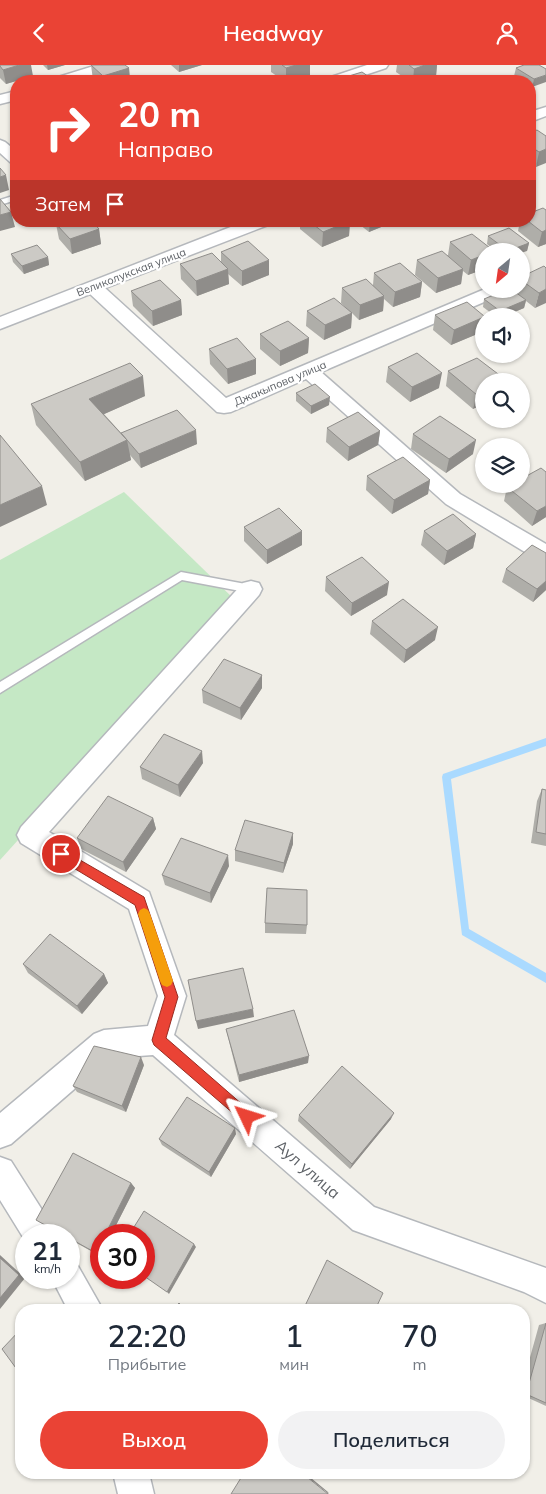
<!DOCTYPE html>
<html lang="ru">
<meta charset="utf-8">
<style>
body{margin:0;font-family:Mulish,sans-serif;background:#f2f2f3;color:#1f2937;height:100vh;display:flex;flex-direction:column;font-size:19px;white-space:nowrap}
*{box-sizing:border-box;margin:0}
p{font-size:16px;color:#747a83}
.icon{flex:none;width:28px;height:28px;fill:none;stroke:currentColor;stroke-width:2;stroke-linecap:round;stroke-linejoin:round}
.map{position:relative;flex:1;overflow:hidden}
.panel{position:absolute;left:15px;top:1239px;width:515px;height:175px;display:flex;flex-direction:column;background:#fff;border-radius:20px;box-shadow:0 1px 4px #0004}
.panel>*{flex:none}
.banner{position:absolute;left:10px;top:10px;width:526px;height:152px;border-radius:20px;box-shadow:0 1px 4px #0004;background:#ea4335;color:#fff;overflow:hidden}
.needle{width:32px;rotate:209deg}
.buttons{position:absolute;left:475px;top:178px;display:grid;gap:10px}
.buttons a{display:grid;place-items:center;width:55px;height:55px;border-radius:50%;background:#fff;box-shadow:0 1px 4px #0004;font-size:25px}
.speed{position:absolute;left:15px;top:1159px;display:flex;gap:10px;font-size:25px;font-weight:700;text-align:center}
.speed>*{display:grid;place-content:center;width:65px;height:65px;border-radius:50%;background:#fff;box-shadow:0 1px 4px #0004;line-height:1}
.speed small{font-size:12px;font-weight:400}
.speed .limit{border:8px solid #d22;background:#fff;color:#111}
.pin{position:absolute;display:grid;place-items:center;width:42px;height:42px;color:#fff;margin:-21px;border:2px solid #fff;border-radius:50%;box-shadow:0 1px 5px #0007}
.me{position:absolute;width:55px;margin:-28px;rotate:311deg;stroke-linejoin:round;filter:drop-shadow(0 0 4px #0008)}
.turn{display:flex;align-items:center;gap:18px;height:105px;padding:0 25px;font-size:22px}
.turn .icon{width:65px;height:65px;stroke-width:2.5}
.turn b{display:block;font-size:35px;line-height:42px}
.then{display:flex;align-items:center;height:48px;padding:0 25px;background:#0003;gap:10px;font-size:19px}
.eta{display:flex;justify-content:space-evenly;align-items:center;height:85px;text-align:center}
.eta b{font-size:30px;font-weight:600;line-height:35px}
.action{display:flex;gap:10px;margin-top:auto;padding:10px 25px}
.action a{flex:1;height:58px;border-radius:30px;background:#ea4335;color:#fff;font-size:20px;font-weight:600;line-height:58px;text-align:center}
.action a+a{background:#f2f2f3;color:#1f2937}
header{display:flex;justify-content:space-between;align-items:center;height:65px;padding:0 25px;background:#ea4335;color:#fff;font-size:22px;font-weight:600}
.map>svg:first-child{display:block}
.green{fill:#c5e8c5}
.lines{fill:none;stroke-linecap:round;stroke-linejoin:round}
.stream{fill:#aadaff;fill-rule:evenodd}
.lane-casing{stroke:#b5b8bc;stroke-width:3}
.street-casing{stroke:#b5b8bc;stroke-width:3}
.lane{fill:#fff;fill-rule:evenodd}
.street{fill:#fff;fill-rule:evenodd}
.wall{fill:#afaea9}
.shaded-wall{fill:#8f8d8a}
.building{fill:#cccac5;stroke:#8f8d8a}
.route{fill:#ea4335;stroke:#982c22}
.slow{fill:#f59e0b}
.labels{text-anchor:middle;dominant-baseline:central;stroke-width:4.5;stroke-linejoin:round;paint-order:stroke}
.far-street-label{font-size:11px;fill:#5f6368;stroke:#fff}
.near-street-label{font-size:16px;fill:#5f6368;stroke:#fff}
</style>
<header><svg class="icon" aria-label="back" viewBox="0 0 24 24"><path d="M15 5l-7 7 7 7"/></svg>Headway<svg class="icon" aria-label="person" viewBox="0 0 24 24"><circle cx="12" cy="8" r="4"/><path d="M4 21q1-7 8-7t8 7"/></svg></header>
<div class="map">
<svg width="546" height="1429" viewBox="0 0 546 1429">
<rect width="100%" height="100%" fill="#f1efe8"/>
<path class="green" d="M124,427l111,108 -235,260v-300z"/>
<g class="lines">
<path class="stream" d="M546,673v8l-95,33 18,150 77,44v10l-84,-48 -20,-158 1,-3z"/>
<defs>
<path id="lane" d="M16,130v5l-16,5v-5z
M181,507l70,13 6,4 -6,4 -69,-13 -182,113v-11z"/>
<path id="street" d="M97,0h22l-2,3 -43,13h-21l2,-3z
M367,0h21l-2,3 -39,13h-21l2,-3z
M16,26v9l-16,4v-9z
M546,42v9l-16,6v-10z
M0,75l5,2 11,9v13l-6,-2 -10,-9z
M246,156h24l-2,4 -163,63 121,110 259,-109h23l-3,4 -184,79 139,122 86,50v18l-8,-2 -92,-56 -140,-125 -75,33 -7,1 -7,-1 -127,-118 -90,35v-12z
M251,516l8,2 3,6 -3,6 -210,237 100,60 37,104 -12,39 200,172 172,61v35l-22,-11 -171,-62 -200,-175 -43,3 -99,86 -11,4v-35l94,-79 10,-4 44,-4 10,-30 -29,-87 -108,-66 -4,-8 4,-8 222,-244z
M0,1092l11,4 40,63 5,11h-30v7l-26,-42z
M69,1196l9,5 25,44h-35l-17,-33h18z
M113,1408h36l5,21h-36z"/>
</defs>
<use href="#lane" class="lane-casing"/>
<use href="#street" class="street-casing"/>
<use href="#lane" class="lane"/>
<use href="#street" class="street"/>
</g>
<path class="wall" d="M0,0l33,11 -27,8 -6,-6z
M43,0h22l-17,5z
M91,0l38,3 1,13h-35l-2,-1z
M171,0h31l-23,7z
M271,0h39v10l-19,6h-7l-13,-9z
M397,0h40l-1,11 -17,5h-10l-13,-9z
M539,0l-7,22 -2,-1v-5h-7l-9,-5 2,-8z
M530,68l16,3 -10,31 -6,-4z
M546,145v34l-8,3 -20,-16 2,-10h10z
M300,156h50l-1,15 -27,11 -22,-18z
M355,156h36v2l-22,9z
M56,159l43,5 2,15 -29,10 -13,-15z
M488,171l41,7 -2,8h-31l-9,-7z
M450,177l34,9v18l-16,6 -5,-4 -2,13 -25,9 -21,-18 2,-15 31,-5z
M221,187l48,23 -27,11 -14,-12 1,10 -32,12 -16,-17 -1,-15 41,-2z
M11,189l37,3 1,8 -25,9 -11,-12z
M546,203l-11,40 -9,-7 -2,7 -19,8h-10l-12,-9 1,-8 32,-7v-3h5v-12z
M374,208l48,9 -2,15 -27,10 -9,-8 -1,12 -24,9 -7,-7 -1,15 -27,12 -18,-14 1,-15h42l-8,-8 1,-15 31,-3z
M131,226l50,9 1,15 -29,11 -20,-20z
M435,250l49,1v8l-2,8 -31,13 -18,-15z
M260,269l49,4 -1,15 -28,13 -20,-17z
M209,284l47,25 -28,10 -18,-20z
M388,302l51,21 -29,14 -24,-20z
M448,306l58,9 -33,29 -27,-23z
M296,328l33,12 -18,9 -15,-13z
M145,331l-41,18 18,20 75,10 -56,24 -11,-13 1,5 -46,21 -49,-56 -5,-21z
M327,363l53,3 -2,14 -30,16 -22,-19z
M413,369l60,20 -27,19 -35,-24z
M367,411l63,4 -2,14 -36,20 -26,-24z
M507,422l39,30 -14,9 -28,-25z
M244,462l58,18 -35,19 -23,-23z
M424,466l52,3 -3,14 -29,17 -23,-20z
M546,488v37l-13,12 -31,-20 4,-13z
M326,512l61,18 -36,21 -26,-25z
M372,556l63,19 -31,23 -34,-29z
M262,623l-21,32 -38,-17 -1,-13z
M203,698l-23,34 -38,-18 -2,-12z
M542,724l4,1v56l-15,-3 6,-42z
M153,753l3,11 -30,43 -45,-23 -4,-11z
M293,768v11l-10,29 -48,-12v-11z
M229,801l-18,37 -46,-18 -3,-10z
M265,858l42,2 -1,9 -41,-1z
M23,899l81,10 4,9 -26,31 -54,-41z
M226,964l82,34 -69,19 -11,-45z
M144,1000l-18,47 -49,-20 -4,-6z
M299,1050l92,4 -41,50 -52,-48z
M236,1069l-25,43 -49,-32 -3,-6z
M131,1118l4,5 -24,47h-10v18l-1,3 -31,-17v-4h-7l-26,-15z
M546,1258v83l-22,-10v-17l15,-54z"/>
<path class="shaded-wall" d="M19,0h12l2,11 -27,8 -3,-14z
M47,0h18l-17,5z
M179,0h23l-23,7z
M296,0h14v10l-19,6h-5v-13z
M425,0h12l-1,11 -17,5h-6l1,-12z
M129,3l1,13h-26l-1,-5z
M546,10v7l-14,5 2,-8z
M546,84v14l-10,4 3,-15z
M6,110l3,15 -9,3v-16z
M11,147l4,15 -15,4v-16z
M350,156l-1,15 -27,11 1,-15z
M370,156h21v2l-22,9z
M99,164l2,15 -29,10 -2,-15z
M546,165v14l-8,3 4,-15z
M529,178l-2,8 -6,2v-2h-14z
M484,190v14l-16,6 3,-15z
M48,192l1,8 -25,9 -2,-8z
M269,195v15l-27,11v-15z
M228,204l1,15 -32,12 -1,-15z
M463,204l-2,15 -25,9 2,-15z
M422,217l-2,15 -27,10 2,-15z
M546,224v14l-11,5 4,-15z
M384,231l-1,15 -24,9 1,-15z
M181,235l1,15 -29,11 -1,-15z
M526,235l-2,8 -19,8h-6l1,-5z
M352,248l-1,15 -27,12 1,-15z
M484,252v7l-2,8 -31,13 3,-15z
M309,273l-1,15 -28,13v-15z
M256,294v15l-28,10 -1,-15z
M442,308l-3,15 -29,14 2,-15z
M143,311l2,20 -52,23 -4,-20z
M484,326v13l-11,5 4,-14z
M330,332l-1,8 -18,9v-8z
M196,365l1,14 -56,24 -2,-14z
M380,366l-2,14 -30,16 1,-14z
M127,375l4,20 -46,21 -5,-19z
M476,375l-3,14 -27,19 3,-14z
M430,415l-2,14 -36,20 2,-14z
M42,421l5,19 -47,22v-22z
M546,441v11l-14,9 5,-15z
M302,466v14l-35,19v-14z
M476,469l-3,14 -29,17 3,-14z
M546,516v9l-13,12 4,-13z
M389,517l-2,13 -36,21 1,-13z
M438,562l-3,13 -31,23 2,-13z
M262,610v13l-21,32 -1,-12z
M202,686l1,12 -23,34 -2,-12z
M153,753l3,11 -30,43 -3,-10z
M293,768v11l-10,29 1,-10z
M228,790l1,11 -18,37 -1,-10z
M104,909l4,9 -26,31 -5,-8z
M253,944l1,8 -56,12 -2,-8z
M309,991l-1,7 -69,19v-7z
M141,992l3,8 -18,47 -4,-6z
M394,1048l-3,6 -41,50 2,-5z
M235,1063l1,6 -25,43 -2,-5z
M131,1118l4,5 -24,47h-6z
M101,1177v11l-1,3 -4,-3z
M194,1179l2,3 -27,47 -2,-2z
M0,1190l25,23 -25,31z
M44,1240l6,2 2,3h-4z
M302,1408h3l23,19 1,2z"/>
<path class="building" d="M0,0h19l-16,5 -3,-4z
M91,0h34l4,3 -26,8z
M282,0h14l-10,3z
M409,0h16l-11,4z
M524,0h15l7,4v6l-12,4 -18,-11z
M362,7l13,9h-37l-2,-1z
M232,11l8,5h-26z
M537,65l9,6v13l-7,3 -9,-6v-13z
M0,103l6,7 -6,2z
M0,134l11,13 -11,3z
M543,143l3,2v20l-4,2 -14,-11h2v-8z
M65,156h27l7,8 -29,10 -14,-15z
M309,156h41l-27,11z
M509,163l20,15 -21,8 -20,-15z
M472,169l22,17h-10v4l-13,5 -21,-18z
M248,176l21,19 -27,11 -21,-19z
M37,180l11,12 -26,9 -11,-12z
M442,186l21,18 -25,9 -21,-18z
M212,188l16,16 -32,12 -16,-17z
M400,198l22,19 -27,10 -21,-19z
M544,201l2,2v21l-7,4 -18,-13v-3z
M366,214l18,17 -24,9 -18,-17z
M160,215l21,20 -29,11 -21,-20z
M508,224h3l15,11 -26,11 -16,-12z
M334,233l18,15 -27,12 -18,-14z
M467,237l17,14v1l-30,13 -19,-15z
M288,256l21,17 -29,13 -20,-17z
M237,273l19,21 -29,10 -18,-20z
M417,288l25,20 -30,14 -24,-20z
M477,293l29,22 -2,1h-20v10l-7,4 -29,-24z
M130,298l13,13 -54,23 38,41 -47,22 -49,-58z
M315,319l15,13 -19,9 -15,-13z
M177,345l19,20 -57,24 -18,-21z
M358,347l22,19 -31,16 -22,-19z
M440,351l36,24 -27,19 -36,-25z
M0,370l42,51 -42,19z
M403,392l27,23 -36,20 -27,-24z
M541,403l5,4v34l-9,5 -30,-24 6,-3h8v-5z
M279,443l23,23 -35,19 -23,-23z
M453,449l23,20 -29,17 -23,-20z
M532,480l14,8v28l-9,8 -31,-20z
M362,492l27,25 -37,21 -26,-26z
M403,534l35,28 -32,23 -34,-29z
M224,594l38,16 -22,33 -38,-18z
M164,669l38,17 -24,34 -38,-18z
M542,724l4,1v44l-10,-2z
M108,731l45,22 -30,44 -46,-24z
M245,755l48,13 -9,30 -49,-13z
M181,773l47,17 -18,38 -48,-18z
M267,823l40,2v35l-42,-2z
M50,869l54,40 -27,32 -54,-42z
M243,903l10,41 -57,12 -8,-41z
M294,945l15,46 -70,19 -13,-46z
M94,981l47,11 -19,49 -49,-20z
M342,1001l52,47 -42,51 -53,-49z
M187,1032l48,31 -26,44 -50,-33z
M73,1088l58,30 -26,52h-4v7l-5,11 -27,-15v-3h-6l-27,-15z
M144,1146l50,33 -27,48 -23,-16v-41h-15z
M0,1193l19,17 -19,23z
M327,1195l56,33 -8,17h-72z
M179,1238l6,7h-12z
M44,1240l4,5h-8z
M546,1258v80l-20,-9z
M21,1264v46l-19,-26z
M244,1408h58l26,21h-97z"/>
<path class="route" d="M61,784l83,48 34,100 -12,41 85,74 2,5 -2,4 -4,2 -5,-2 -88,-76 -2,-5 13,-43 -30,-92 -78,-47 -2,-4 2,-4z"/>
<path class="slow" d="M144,843l4,2 2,4 23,67 -2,4 -4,2 -5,-2 -2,-4 -22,-67 2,-4z"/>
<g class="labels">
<g class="far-street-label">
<text transform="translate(131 207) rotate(-21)">Великолукская улица</text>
<text transform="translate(280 318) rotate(-23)">Джакыпова улица</text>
</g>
<g class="near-street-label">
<text transform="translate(308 1104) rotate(41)">Аул улица</text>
</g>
</g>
</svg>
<div class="buttons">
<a><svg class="needle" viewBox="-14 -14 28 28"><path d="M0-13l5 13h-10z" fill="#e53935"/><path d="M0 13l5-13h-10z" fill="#747a83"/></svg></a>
<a><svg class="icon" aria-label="sound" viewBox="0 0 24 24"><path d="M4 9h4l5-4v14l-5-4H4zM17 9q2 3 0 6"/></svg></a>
<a><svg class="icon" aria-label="search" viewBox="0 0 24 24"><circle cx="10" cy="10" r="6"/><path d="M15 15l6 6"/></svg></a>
<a><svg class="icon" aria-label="layers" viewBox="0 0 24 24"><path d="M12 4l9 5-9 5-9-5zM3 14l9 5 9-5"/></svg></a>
</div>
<div class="speed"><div>21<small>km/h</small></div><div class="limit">30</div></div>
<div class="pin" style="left:61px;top:789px;background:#d93025"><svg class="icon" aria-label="arrive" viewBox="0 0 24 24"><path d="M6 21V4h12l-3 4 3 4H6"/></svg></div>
<svg class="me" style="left:247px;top:1052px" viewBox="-20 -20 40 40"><path d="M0-17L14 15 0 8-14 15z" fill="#ea4335" stroke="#fff" stroke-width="4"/></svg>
<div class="banner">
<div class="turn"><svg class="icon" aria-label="right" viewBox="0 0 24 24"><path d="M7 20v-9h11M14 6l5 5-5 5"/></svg><div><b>20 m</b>Направо</div></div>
<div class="then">Затем<svg class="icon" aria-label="arrive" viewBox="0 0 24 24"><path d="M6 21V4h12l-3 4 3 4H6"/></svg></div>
</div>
<section class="panel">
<div class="eta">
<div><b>22:20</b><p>Прибытие</p></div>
<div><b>1</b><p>мин</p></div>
<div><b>70</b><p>m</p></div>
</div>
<div class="action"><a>Выход</a><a>Поделиться</a></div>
</section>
</div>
